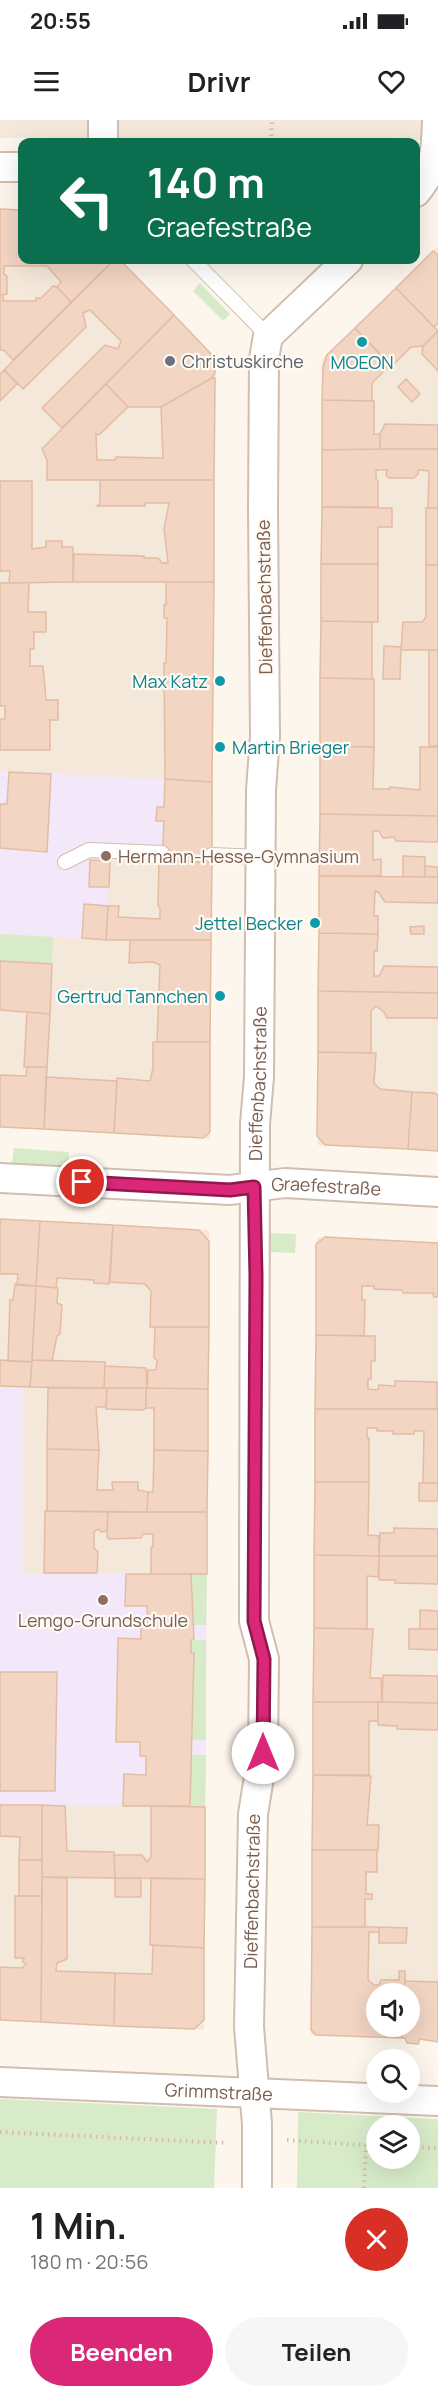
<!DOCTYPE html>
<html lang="de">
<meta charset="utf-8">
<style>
body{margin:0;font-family:Manrope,sans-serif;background:#f6f6f6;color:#202124;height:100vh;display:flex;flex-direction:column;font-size:22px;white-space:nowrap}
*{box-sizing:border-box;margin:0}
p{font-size:20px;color:#757577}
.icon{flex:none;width:33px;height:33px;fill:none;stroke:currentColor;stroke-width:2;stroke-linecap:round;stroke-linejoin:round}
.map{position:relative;height:2068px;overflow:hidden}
.details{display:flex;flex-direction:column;background:#fff;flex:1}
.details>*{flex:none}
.hud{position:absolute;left:18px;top:18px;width:402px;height:126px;border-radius:12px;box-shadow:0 6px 24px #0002;background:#0b6e4f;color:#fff;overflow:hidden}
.buttons{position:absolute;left:366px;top:1863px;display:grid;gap:12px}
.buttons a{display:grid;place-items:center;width:54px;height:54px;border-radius:50%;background:#fff;box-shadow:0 6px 24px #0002;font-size:30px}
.pin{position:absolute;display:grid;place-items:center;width:51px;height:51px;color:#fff;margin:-26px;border:3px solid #fff;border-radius:50%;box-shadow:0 2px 6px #0007}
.me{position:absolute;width:66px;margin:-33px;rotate:0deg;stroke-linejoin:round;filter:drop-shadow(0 0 4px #0008)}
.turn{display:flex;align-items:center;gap:21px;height:126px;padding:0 30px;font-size:27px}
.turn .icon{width:78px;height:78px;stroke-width:2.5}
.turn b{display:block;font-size:42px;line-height:51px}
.round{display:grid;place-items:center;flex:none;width:63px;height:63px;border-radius:32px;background:#f6f6f6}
.summary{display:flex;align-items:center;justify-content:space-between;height:102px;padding:0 30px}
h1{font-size:36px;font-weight:700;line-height:45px}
.primary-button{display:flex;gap:12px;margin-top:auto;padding:12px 30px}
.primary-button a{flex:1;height:69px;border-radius:36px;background:#db2777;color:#fff;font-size:24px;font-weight:700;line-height:69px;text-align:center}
.primary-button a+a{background:#f6f6f6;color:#202124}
.status{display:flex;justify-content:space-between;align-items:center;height:42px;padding:0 30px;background:#fff;direction:ltr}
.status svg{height:16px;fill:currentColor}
header{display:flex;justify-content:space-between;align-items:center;height:78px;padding:0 30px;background:#fff;font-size:27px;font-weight:700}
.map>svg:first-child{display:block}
.residential{fill:#f4e8da;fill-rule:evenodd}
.education{fill:#f3e8fa}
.green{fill:#d7ebc9;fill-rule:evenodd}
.building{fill:#f2d5c3;stroke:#e4bca4;stroke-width:1.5}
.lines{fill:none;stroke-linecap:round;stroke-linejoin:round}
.service-casing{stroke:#d0beb0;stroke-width:16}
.minor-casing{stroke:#d0beb0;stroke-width:32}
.path{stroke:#d8b9a6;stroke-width:4;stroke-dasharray:1.5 4.5;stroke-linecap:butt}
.service{stroke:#fff;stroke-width:14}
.minor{stroke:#fff;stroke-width:28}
.route-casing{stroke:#8e194d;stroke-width:15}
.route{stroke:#db2777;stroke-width:10}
.culture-dot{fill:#0f9aa8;stroke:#fffaf3;stroke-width:2}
.worship-dot{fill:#6b7280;stroke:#fffaf3;stroke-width:2}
.education-dot{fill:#8d6e63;stroke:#fffaf3;stroke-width:2}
.labels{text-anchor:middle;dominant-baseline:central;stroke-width:4.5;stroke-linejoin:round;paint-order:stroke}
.worship-label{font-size:18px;fill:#5b616d;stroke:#fffaf3;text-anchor:start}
.culture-label{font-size:18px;fill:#0d838f;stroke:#fffaf3;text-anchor:end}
.street-label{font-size:18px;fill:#795d4e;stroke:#fffaf3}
.education-label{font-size:18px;fill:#785e54;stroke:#fffaf3;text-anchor:start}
</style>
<div class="status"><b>20:55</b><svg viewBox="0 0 49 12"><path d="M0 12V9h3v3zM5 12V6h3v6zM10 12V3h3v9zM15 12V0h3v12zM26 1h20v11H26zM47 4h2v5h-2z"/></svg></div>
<header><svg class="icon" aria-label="menu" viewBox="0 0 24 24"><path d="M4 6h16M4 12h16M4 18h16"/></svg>Drivr<svg class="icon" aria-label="heart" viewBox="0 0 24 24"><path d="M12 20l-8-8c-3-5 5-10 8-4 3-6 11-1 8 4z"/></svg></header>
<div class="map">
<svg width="438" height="2068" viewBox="0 0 438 2068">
<rect width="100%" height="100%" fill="#fdf6ec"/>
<path class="residential" d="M0,0h87v22h-24l-1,-4h-62z
M112,0h317l-5,18 -9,4 -294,-2 -5,-3z
M0,90h22v50h98l96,98 -6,781 -210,-12z
M438,126v905l-120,-6 4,-786z
M0,1099l209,11 -5,800 -204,-10z
M317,1117l121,6v797l-127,-5zM376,1874h34v32h-34z"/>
<path class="education" d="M0,651l212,11v81l-102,-5 -4,82 -106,-6z
M0,1266l23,1 1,186 183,1 -2,233 -205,-2z"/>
<path class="green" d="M200,163l30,31 -7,7 -30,-30z
M0,814l53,3 -1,27 -52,-3z
M14,1028l55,4 -1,18 -56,-6z
M270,1113l26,1 -1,19 -26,-1z
M191,1454h16l-1,51h-15z
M191,1520h15v100h-15l3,-86 -3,-1z
M190,1635h16l-1,52 -15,-1z
M0,1979l217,10 -3,79h-214z
M298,1992l140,7v69h-141zM376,2006h34v32h-34z"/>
<path class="building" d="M0,89l22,1v50h92l-43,42 -14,-15 4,-5 -14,-16h-43v8l3,2v18l-7,1z
M433,131l5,4v68l-4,4 -38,-39z
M114,140h6l54,55 -112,113 -20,-20 63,-63 13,4 3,-8 -31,-31 -7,3 3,14 -63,62 -19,-19z
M53,166l4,1 14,15 -58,58 -9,-10h-4v-55h3v6h33v-3h5z
M396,168l42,43 -15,15 -12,1 -19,19 -37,-38z
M174,195l38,40 -4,3 7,7v8l-3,5 -51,29h-33l-22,-23z
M355,208l35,37 -18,18v18l-50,-1 1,-33 4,-12z
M438,211v40l-16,-17 1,-8z
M4,250l13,14 -17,17v-27z
M212,258h3l-1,102h-167v-20l-5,-11 64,-65 22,23 -29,28 -3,-1 1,26h18l1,-3 47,1 -2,-51z
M406,259l14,15 -8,8 -14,-15z
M322,280l52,1v33h6v15l-58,1z
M385,304l53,1v24h-58v-15z
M380,329h58v59h-10l1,-37 -11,-1v4l-4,4h-25l-3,-3 1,-5h-11v9l2,2v26h-56v-57z
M100,360h114v102h-141l1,-28 70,2v2h14l4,5h6l-4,-34 5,-26h-24v3h-48l3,-3z
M0,361h32v68l14,-2v-6h16v6h11v35l-64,1 1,-12h-10z
M322,387l70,1v19h-14v37h-57z
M426,388h12v57h-12z
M321,444h57v58l-57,-1z
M426,445h12v85h-37l2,-28h19l4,-5z
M166,462h48l-2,200 -47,-3 -1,-116h2l1,-45h-3v-13h2z
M0,463h29l-1,29h18v20h-12v17h-4v17h13l3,34h12v20h-8v30h-50v-31h5v-13h-5z
M321,501l51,1v57l-52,-1z
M384,526l17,1 -1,32h-17z
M429,530h9v96h-9z
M320,558l54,1v68l-54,-1z
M320,626l54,1 -1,42h17v-2l30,3v-43h18v69l-118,-2z
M9,652l42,2 -4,78 -47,-4v-44h7z
M165,659l47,3v81l-50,-2 2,-40h-8l1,-14h7z
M320,694l118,2v26l-42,-1 -2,-4 -11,1 -4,-7h-6v29l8,-1v17h-62z
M403,736l22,1v20h-22z
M90,740l20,1 -1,26h-20z
M159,740l53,3 -1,77h-105l2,-34h11l-1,11 42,2v-11l-2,-3z
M425,746l13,1v10h-13z
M319,756l119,1v26l-53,-1 -7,-10 -3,-1 -1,25h4v18l-59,-1z
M84,784l24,2 -2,34 -24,-2z
M424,806v8h-13l-1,-7z
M319,813l59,1 -1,17h-3v25h5l5,-10 54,1v26l-120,-2z
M130,820h81l-1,102h-53l3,-77 -7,-3 -24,1z
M0,841l52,3 -2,50 -50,-4z
M318,871l120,2v25h-51l-3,-6 -8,-6 -5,5v42l-53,-1z
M27,892l23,2 -3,53h-23z
M153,922h57v90l-7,6 -89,-5 3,-55 33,3 3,-13z
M318,932l58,1 -2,30 6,6 32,3 -4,57 -83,-4 -8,-9z
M27,947h20l-3,62 -44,-2v-52l26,1z
M46,957l71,4 -3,52 -70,-4z
M412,972l22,1 4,2v56l-30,-2z
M0,1099l40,2 -4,65 -19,-1 1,-11h-18z
M40,1101l73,4 -4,59 -15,-1v-3l-37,-2 -1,10 -20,-2z
M113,1105l86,5 10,11v86h-59l1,-36 -6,-7 -35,-2z
M325,1117l113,6v54h-4l-1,-4h-30l-1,-3 -28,-1v-3h-12v14h3l-1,36 -48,-1v-91z
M15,1164l21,2 -4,76 -24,-1 2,-61h3z
M36,1166l22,2 -1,15 5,2 -2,29 -3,2 -5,25 -20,-1z
M155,1207h54l-1,62 -61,-1 1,-18h8l1,-10 -3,-2z
M316,1215l59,1v25h-4v18h-3v10l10,1 1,-5 16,1v-5l42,1v27h-122z
M0,1240l32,2 -2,25 -30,-1z
M32,1240l73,2 -1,26 -74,-1z
M105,1246l41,2 1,20h-43z
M48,1268h59l-1,19h-10l3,43 -52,-1z
M107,1268h39v20l-3,2 -37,-1z
M146,1268l62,1v62l-54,-1v-42h-8z
M315,1289h123v74h-15l1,-52h-10v3h-21v-3h-16v-3h-10v10h2v44h-54z
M47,1329l52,1 -2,40h16l-1,-8h26v8l10,2 -1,20 -100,-1z
M154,1330l54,1 -1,61h-60l1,-20h5z
M315,1362h54l-1,53 11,1v20l-65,-1z
M419,1363h19v18h-19z
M45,1391l63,1 -1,19 -6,1 -3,-3 -4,3v16l4,4 -1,21h-53z
M108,1392h99v62h-56v-27h2v-13h-10l-2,4 -32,1 -2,-2z
M394,1408l44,1v27h-59l1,-23h14z
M314,1435l65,1 -1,21 -11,-1v53l-53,-1z
M379,1436h59v28l-43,-1v-3h-16z
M126,1454h65l3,65 -3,1v13h3l-4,153h-67l1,-32 22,1v-19h-6v-14h-24l2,-104 23,1v-14h7l-1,-19h-22z
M420,1490l18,1v18h-18z
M314,1508l59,1 -3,49h11l1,24h-69z
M409,1509h29v21l-29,-1z
M0,1552h57l-2,119h-55z
M383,1555l55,1v27l-56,-1z
M313,1582h65v19h-9v54h-56z
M378,1582l60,1v27l-41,-1v-3l-19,-1z
M313,1655l58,1 -4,49h12l-1,25h-66z
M0,1685h42v55h-23l1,-23 -20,-1z
M42,1685l23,1 2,45 47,1 1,26 -73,-1z
M151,1686l54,1v72l-90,-1 -1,-23h28l5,7 4,-5z
M312,1730h65v22h-11v22h6v5h-7v28h-53z
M19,1740h23v36h-23z
M42,1757l25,1v81l-10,4 -1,8 59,2 -1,53 -73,-4z
M115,1758h26v19h-26z
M151,1758l54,1 -1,69 -54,-3z
M15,1776h27l-1,126 -41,-2v-53l22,1 4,-4 -3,-2 1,-4h-9z
M312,1807h67v5h-10l-1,48 6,5h5l2,-5h18v-9h6v10l-1,13h-28v32h27l-1,12 -86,-3 -5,-5z
M379,1807l28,1 -1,15h-27z
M153,1825l51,3v72l-10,9 -80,-3 1,-53 37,1z
M405,1861l33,1v60l-18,-3 -2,5 -11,-1 -2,-5h-3l1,-12h7v-32h-6z"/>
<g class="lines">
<defs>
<path id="service" d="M193,140l75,76
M212,735l48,2
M65,742l24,-12 73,3"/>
<g id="minor">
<path d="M103,0v22"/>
<path d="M0,47h22"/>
<path d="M416,72c20,-24 20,-42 21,-72"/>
<path id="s1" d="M0,1058l230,12 55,-7 153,9"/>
<path id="s2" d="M0,1962l438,19"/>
<path id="s3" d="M257,2068v-64l-8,-97 4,-213 10,-61 1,-94 -10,-38v-17l1,-480 4,-47 2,-287 4,-54 -2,-227 1,-150 4,-23 80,-76"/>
</g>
</defs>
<use href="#service" class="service-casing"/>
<use href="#minor" class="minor-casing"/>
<path class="path" d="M271,22l1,-22
M0,2012l227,11
M287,2020l89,6
M410,2027l28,1
M364,2068l2,-43"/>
<use href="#service" class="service"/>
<use href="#minor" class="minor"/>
</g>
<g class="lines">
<defs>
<path id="route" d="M82,1062l148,8 24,-3 2,89 -2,345 10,38 -1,94"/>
</defs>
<use href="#route" class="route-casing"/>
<use href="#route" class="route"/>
</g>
<g class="culture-dot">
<circle cx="362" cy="222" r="6"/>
<circle cx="220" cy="561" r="6"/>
<circle cx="220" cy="627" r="6"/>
<circle cx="315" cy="803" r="6"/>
<circle cx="220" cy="876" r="6"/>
</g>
<circle class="worship-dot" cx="170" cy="241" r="6"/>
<g class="education-dot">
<circle cx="106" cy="736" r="6"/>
<circle cx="103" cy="1480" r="6"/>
</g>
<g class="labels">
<g class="worship-label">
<text x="182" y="241">Christuskirche</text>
</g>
<g class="culture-label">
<text x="362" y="242" text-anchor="middle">MOEON</text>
<text x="208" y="561">Max Katz</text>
<text x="232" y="627" text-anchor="start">Martin Brieger</text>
<text x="303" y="803">Jettel Becker</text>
<text x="208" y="876">Gertrud Tannchen</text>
</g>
<g class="street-label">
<text transform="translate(264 477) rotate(-91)">Dieffenbachstraße</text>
<text stroke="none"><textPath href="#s3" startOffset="1107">Dieffenbachstraße</textPath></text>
<text stroke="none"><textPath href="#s1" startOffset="327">Graefestraße</textPath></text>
<text stroke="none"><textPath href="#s3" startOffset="297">Dieffenbachstraße</textPath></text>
<text stroke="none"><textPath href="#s2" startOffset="219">Grimmstraße</textPath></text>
</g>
<g class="education-label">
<text x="118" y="736">Hermann-Hesse-Gymnasium</text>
<text x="103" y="1500" text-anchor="middle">Lemgo-Grundschule</text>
</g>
</g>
</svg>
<div class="buttons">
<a><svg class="icon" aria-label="sound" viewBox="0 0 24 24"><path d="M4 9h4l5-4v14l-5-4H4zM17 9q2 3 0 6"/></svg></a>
<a><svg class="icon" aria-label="search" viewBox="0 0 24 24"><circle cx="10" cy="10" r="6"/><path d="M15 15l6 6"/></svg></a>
<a><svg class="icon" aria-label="layers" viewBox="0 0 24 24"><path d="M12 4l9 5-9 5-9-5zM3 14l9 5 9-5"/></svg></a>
</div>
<div class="pin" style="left:82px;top:1062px;background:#d93025"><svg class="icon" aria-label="arrive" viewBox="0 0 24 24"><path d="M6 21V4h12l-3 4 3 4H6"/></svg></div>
<svg class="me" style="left:263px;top:1633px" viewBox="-20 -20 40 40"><circle r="19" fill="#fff"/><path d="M0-13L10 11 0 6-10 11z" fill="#db2777"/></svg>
<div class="hud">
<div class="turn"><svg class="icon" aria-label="left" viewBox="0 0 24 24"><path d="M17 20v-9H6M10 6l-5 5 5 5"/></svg><div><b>140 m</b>Graefestraße</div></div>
</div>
</div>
<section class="details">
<div class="summary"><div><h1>1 Min.</h1><p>180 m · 20:56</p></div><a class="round" style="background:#d93025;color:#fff"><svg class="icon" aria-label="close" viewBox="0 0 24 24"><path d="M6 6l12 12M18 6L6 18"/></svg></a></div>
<div class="primary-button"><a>Beenden</a><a>Teilen</a></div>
</section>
